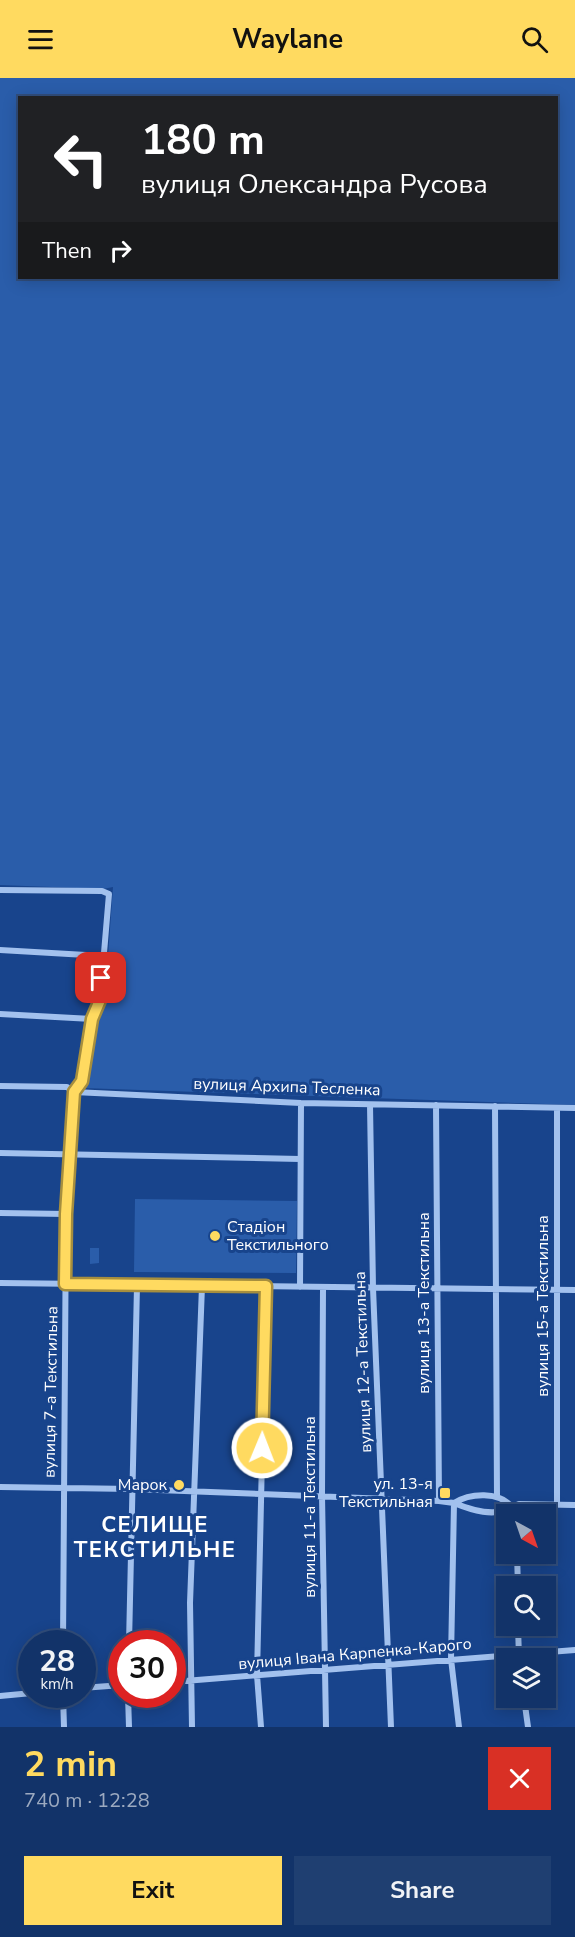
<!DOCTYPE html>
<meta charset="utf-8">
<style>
body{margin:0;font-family:"Nunito Sans",sans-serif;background:#1f3f71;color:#f1f3f6;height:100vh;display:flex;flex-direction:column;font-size:22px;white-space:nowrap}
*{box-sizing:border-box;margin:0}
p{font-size:20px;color:#9caac0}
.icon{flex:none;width:33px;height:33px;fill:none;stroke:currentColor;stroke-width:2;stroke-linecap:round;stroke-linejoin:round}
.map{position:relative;height:1649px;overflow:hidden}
.details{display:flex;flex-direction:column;background:#123369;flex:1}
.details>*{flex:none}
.hud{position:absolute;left:18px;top:18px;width:540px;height:183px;border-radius:0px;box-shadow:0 3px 15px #0003,0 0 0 2px #314e7d;background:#202124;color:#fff;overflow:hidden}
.needle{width:39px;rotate:140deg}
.fabs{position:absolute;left:496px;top:1426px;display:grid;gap:12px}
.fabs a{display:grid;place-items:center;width:60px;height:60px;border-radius:0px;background:#123369;box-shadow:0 3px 15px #0003,0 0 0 2px #314e7d;font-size:30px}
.speed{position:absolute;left:18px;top:1552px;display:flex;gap:12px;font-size:30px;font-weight:700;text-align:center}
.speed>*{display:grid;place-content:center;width:78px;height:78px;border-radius:50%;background:#123369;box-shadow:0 3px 15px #0003,0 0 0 2px #314e7d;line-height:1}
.speed small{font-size:15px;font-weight:400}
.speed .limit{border:9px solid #d22;background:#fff;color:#111}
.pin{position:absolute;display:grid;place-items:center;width:51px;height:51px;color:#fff;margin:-26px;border-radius:12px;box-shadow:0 3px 9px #0006}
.me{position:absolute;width:66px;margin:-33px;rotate:1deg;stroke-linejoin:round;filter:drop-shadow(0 0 4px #0008)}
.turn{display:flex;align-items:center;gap:21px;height:126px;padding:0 24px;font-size:27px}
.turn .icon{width:78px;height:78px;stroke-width:2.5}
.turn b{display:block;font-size:42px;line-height:51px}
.then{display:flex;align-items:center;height:57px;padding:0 24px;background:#0003;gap:12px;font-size:22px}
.round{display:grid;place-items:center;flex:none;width:63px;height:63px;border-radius:0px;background:#1f3f71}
.head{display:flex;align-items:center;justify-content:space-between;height:102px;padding:0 24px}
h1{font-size:36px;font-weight:700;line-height:45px;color:#ffda60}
.cta{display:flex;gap:12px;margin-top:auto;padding:12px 24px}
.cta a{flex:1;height:69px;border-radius:0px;background:#ffda60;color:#111;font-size:24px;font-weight:700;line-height:69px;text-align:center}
.cta a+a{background:#1f3f71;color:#f1f3f6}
header{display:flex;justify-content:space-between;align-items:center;height:78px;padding:0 24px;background:#ffda60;color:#111;font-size:27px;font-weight:700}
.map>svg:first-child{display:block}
.green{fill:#2a5daa;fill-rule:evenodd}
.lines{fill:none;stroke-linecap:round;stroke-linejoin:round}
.minor{stroke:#a2c1ee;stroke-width:6}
.route-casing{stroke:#a68e3e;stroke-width:15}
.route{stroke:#ffda60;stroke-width:10}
.poi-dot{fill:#ffda60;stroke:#18448c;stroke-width:2}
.labels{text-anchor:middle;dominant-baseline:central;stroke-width:6;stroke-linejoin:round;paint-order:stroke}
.street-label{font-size:16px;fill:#fff;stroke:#18448c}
.poi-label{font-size:16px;fill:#fff;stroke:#18448c;text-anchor:end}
.district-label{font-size:22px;font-weight:bold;letter-spacing:1.5px;fill:#fff;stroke:#18448c}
</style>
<header><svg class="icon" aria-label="menu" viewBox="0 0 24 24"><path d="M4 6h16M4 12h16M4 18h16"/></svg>Waylane<svg class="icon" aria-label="search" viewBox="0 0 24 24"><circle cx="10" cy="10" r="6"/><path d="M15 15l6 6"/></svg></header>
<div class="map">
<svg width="575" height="1649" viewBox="0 0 575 1649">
<rect width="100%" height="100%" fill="#18448c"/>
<path class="green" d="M0,0h575v1027l-493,-17 23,-90 8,-111 -10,2 -103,-4zM20,20h536v180h-536z
M135,1121l162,2 -1,72 -162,-1z
M90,1170h9v15l-9,1z"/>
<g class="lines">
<path class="minor" d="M0,812l102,1 7,3 -9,106 -8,19 -10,62 -8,11 -8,122 -3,430
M0,872l103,6
M0,936l92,5
M0,1008l67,1 7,5 227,11 274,5
M370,1027l3,183 18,439
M436,1027l3,396
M495,1028l2,391
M0,1075l300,6
M0,1135l66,1
M0,1205l575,7
M300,1209l1,-184
M323,1209l-1,208 4,232
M0,1409l132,2 307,12 15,2c16,-10 45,-12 58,4l7,-3 56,1
M557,1426v-396
M517,1476l1,33
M518,1548l1,32
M129,1566l8,-358
M172,1604l403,-32
M82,1610l40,-3
M63,1617l1,32
M128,1617l1,32
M0,1618l32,-3
M524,1620l4,29
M192,1649l-2,-124 12,-317
M261,1649l-4,-52 9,-389
M459,1649l-8,-68 3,-156c17,7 41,15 58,4l3,8"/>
</g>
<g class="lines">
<defs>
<path id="route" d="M101,900l-1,22 -8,19 -10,62 -8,11 -8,122 -1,70 201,2 -4,162"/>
</defs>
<use href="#route" class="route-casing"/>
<use href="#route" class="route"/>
</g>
<g class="poi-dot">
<circle cx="215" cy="1158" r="6"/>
<circle cx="179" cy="1407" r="6"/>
<rect x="439" y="1409" width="12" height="12" rx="3"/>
</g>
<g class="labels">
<g class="street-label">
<text transform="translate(287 1009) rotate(2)">вулиця Архипа Тесленка</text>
<text transform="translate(424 1225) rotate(-90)">вулиця 13-а Текстильна</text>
<text transform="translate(543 1228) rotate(-90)">вулиця 15-а Текстильна</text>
<text transform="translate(363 1284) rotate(-92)">вулиця 12-а Текстильна</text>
<text transform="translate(51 1314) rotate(-89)">вулиця 7-а Текстильна</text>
<text transform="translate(310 1429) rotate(-90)">вулиця 11-а Текстильна</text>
<text transform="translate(355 1576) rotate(-5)">вулиця Івана Карпенка-Карого</text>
</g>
<g class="poi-label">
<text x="227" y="1149" text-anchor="start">Стадіон<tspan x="227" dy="18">Текстильного</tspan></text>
<text x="433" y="1406">ул. 13-я<tspan x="433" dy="18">Текстильная</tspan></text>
<text x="167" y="1407">Марок</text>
</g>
<g class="district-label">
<text x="155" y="1447">СЕЛИЩЕ<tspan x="155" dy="25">ТЕКСТИЛЬНЕ</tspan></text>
</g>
</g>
</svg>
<div class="fabs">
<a><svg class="needle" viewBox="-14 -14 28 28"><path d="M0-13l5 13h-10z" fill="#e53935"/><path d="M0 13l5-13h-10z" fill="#9caac0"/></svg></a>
<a><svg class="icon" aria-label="search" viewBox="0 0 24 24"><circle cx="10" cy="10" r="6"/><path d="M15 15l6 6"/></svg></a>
<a><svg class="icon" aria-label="layers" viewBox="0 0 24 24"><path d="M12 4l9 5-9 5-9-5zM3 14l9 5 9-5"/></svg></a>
</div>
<div class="speed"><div>28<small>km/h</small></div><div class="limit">30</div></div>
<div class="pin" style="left:101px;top:900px;background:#d93025"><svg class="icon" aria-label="arrive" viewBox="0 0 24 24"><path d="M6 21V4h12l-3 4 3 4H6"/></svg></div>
<svg class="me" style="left:262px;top:1370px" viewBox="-20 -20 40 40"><circle r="17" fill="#ffda60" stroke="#fff" stroke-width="3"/><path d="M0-11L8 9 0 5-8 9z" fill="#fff"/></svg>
<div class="hud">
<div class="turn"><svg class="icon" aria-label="left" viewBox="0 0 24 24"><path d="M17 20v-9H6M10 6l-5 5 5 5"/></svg><div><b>180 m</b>вулиця Олександра Русова</div></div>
<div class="then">Then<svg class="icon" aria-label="right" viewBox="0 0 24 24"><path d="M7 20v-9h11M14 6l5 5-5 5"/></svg></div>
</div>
</div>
<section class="details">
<div class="head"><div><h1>2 min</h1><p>740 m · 12:28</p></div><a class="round" style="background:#d93025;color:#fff"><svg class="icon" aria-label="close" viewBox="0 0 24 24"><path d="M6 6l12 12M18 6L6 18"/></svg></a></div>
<div class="cta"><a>Exit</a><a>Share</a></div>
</section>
